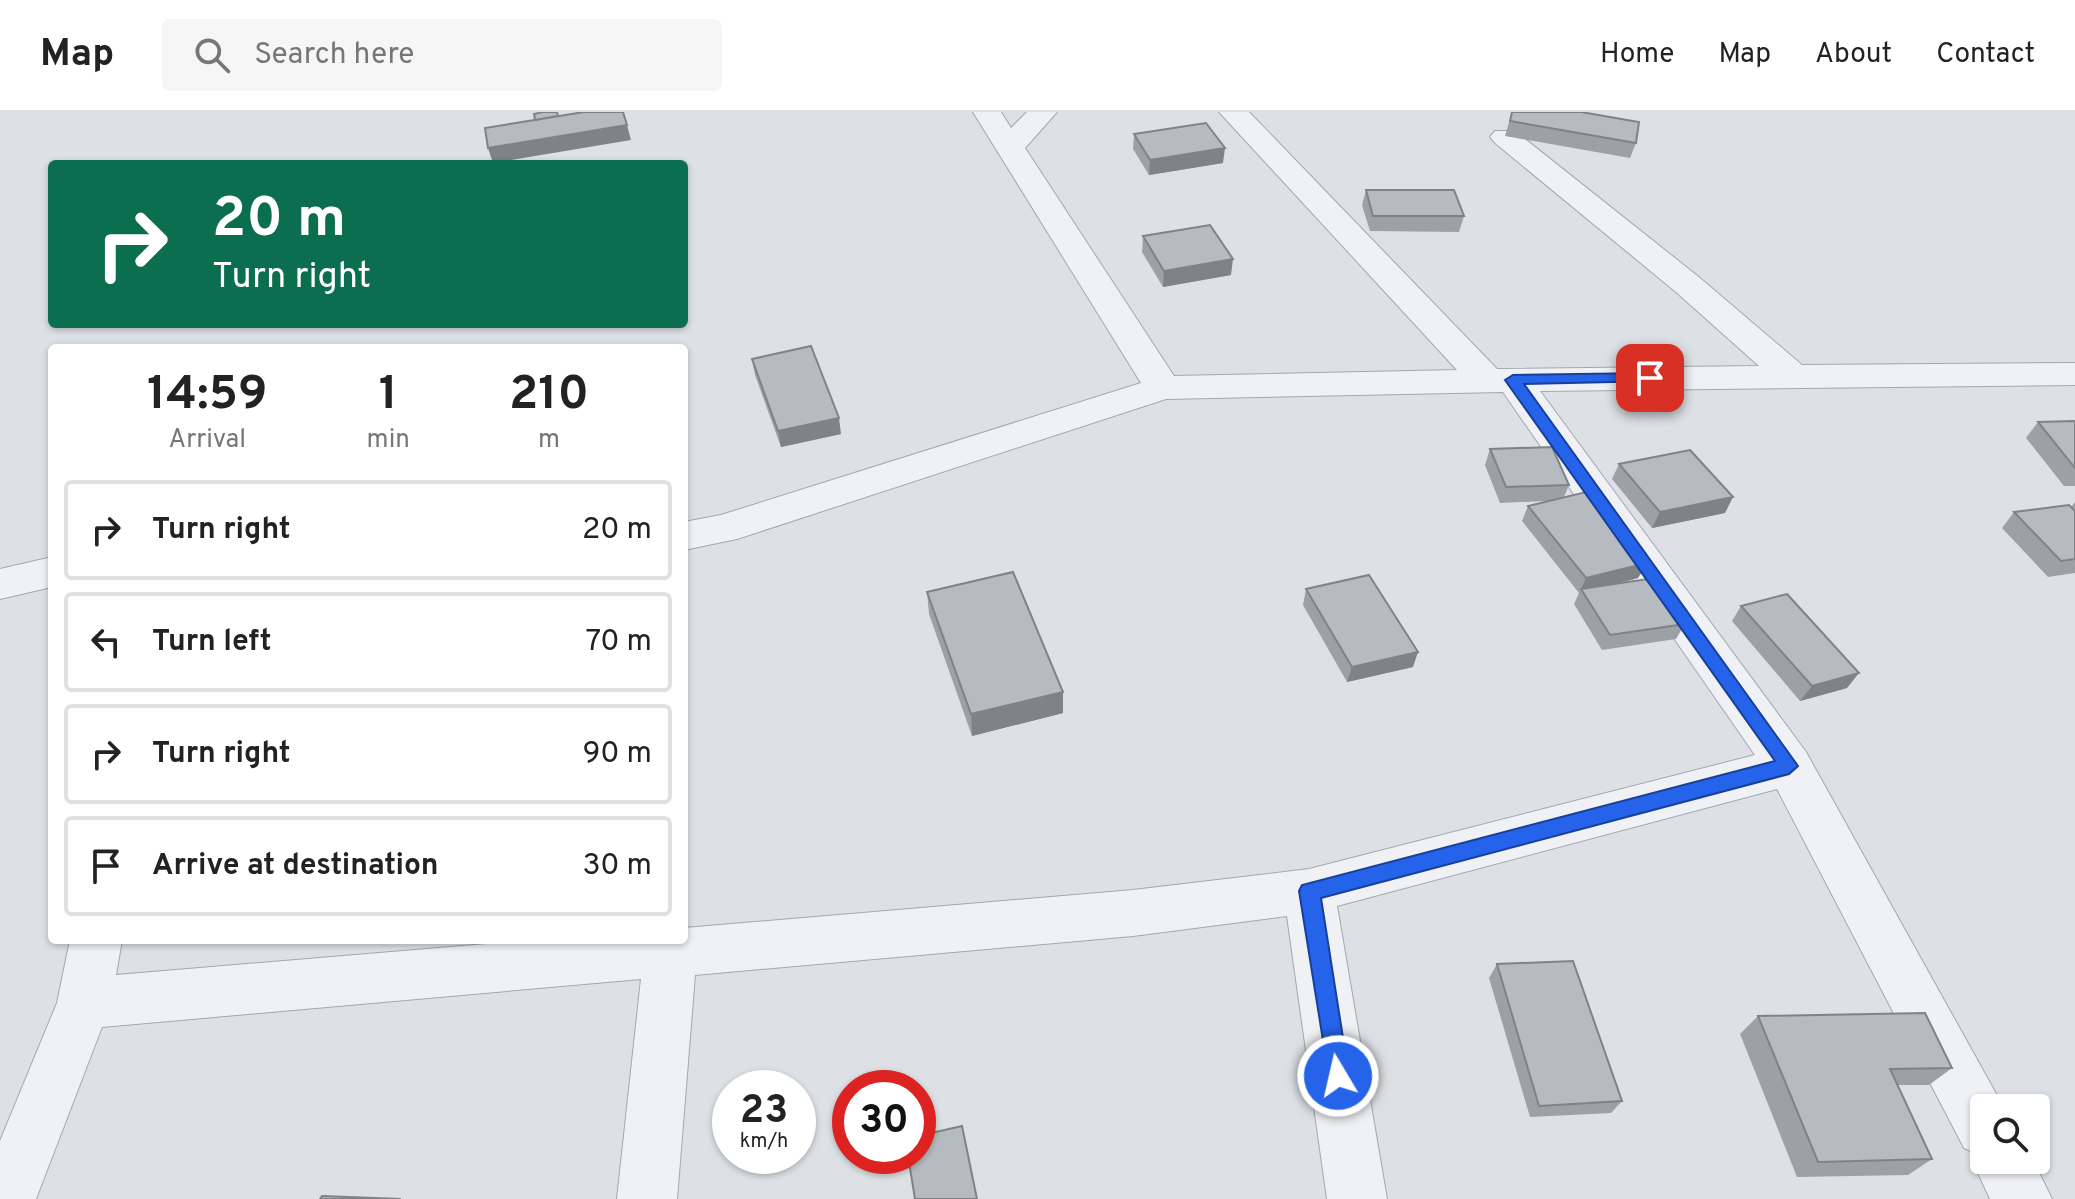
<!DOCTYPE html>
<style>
body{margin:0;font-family:Overpass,sans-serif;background:#f6f6f6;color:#222;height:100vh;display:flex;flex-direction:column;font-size:30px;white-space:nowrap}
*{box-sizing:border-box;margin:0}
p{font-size:26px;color:#767676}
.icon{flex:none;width:44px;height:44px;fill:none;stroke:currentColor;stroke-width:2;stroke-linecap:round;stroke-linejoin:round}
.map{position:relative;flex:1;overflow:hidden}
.drawer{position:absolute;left:48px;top:232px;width:640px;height:600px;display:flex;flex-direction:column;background:#fff;border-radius:8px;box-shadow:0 2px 6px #0004}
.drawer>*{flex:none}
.hud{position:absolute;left:48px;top:48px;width:640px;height:168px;border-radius:8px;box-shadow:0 2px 6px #0004;background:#0b6e4f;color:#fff;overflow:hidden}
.buttons{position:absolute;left:1970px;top:982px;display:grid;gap:16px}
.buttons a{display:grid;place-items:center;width:80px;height:80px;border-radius:8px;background:#fff;box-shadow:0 2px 6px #0004;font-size:40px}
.speed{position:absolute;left:712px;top:958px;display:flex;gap:16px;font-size:40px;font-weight:700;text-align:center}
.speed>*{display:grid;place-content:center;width:104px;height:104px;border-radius:50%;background:#fff;box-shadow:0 2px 6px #0004;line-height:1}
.speed small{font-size:20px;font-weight:400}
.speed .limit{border:12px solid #d22;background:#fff;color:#111}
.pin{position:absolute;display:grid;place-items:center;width:68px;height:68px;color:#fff;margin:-34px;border-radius:16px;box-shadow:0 4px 12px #0006}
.me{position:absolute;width:88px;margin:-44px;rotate:351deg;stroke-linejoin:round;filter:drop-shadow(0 0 6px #0008)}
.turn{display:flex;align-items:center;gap:28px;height:168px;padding:0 32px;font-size:36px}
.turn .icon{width:104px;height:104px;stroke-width:2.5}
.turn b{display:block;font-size:56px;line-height:68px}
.eta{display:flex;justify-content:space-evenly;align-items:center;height:136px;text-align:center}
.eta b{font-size:48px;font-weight:700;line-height:56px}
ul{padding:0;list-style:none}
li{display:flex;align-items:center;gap:24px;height:100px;margin:0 16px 12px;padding:0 16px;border:4px solid #e0e0e0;border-radius:8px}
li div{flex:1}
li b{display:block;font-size:30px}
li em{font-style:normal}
header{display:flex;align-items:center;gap:48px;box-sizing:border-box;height:112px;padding:0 40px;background:#fff;border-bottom:2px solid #e0e0e0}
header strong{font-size:38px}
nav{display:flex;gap:44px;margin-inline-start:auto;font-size:28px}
.search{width:560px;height:72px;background:#f6f6f6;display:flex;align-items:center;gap:20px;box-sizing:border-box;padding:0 28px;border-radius:8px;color:#767676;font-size:30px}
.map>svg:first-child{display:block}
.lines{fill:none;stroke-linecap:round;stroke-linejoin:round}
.minor-casing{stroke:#a3a8ae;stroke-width:2}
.minor{fill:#eff1f4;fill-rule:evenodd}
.wall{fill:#9ca1a6}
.shaded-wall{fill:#7f8387}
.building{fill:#b5bbc1;stroke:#7f8387;stroke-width:2}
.route{fill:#2563eb;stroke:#184099;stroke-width:2}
</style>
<header>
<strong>Map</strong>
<div class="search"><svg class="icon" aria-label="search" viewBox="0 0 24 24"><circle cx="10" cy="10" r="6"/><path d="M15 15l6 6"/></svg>Search here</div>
<nav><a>Home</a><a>Map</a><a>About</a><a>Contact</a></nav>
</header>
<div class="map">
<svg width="2075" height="1087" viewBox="0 0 2075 1087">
<rect width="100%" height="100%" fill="#dde1e5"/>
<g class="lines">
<defs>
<path id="minor" d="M973,0h28l10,16 16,-16h30l-32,36 149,228 283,-6 -238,-258h30l248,257 262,-3 -83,-74 -181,-149 -5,-6 5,-6h20l185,147 102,87 273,-2v22l-535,6 266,361 198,356h-20v52h49l19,39h-62l-18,-39 3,-7 -11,-5 -187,-359 -440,117 50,293h-60l-40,-283 -154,20 -438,39 -18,224h-60l24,-220 -539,48 -66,172h-36v-58l57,-138 13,-63h52l-6,35 419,-35h149v-12l449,-38 176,-21 446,-114 -252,-363 -337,7 -429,140 -53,11v-28l37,-7 420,-132z
M52,445v30l-52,12v-30z"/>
</defs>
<use href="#minor" class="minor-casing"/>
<use href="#minor" class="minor"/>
</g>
<path class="wall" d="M1512,0l124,31 -6,15 -125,-22z
M1134,22l89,29 -74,12 -16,-26z
M1366,78l98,26 -5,16 -89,-1 -8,-26z
M1143,124l88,39 -68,12 -21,-35z
M752,247l89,75 -60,13 -26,-72z
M2075,309v65h-11l-38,-48 12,-16z
M1490,337l79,36 -5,12 83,66 -9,15 -18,5 65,41 -9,15 -74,11 -28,-46 5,-11 -57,-72 6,-15 18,-5 -46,2 -15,-38z
M1619,352l106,49 -73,15 -40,-49z
M2075,390v71l-27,4 -46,-49 12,-16 57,-5z
M1306,477l107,78 -66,15 -44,-77z
M927,480l136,100v21l-91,23 -43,-122z
M1741,494l106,82 -47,13 -68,-80z
M1497,852l125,137 -11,12 -81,4 -41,-139z
M1758,904l194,52 -23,17h-31l34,74 -24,16 -111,2 -57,-143z"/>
<path class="shaded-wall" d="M627,13l4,15 -138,23 -5,-15z
M1225,36l-2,15 -74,12 1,-15z
M1233,147l-2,16 -68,12 1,-16z
M839,306l2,16 -60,13 -3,-16z
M1733,385l-8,16 -73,15 8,-16z
M1647,451l-9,15 -54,14 -3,-3 -2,5 7,-16z
M1418,540l-5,15 -66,15 5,-15z
M1859,561l-12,15 -47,13 12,-15z
M1063,580v21l-91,23 -1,-22z"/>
<path class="building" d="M543,0h14l1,4 -23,4 -1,-6z
M584,0h39l4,13 -139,23 -3,-20z
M1512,0h69l58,10 -3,21 -126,-22z
M1206,11l19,25 -75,12 -16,-26z
M1366,78h88l10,26h-91z
M1210,113l23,34 -69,12 -21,-35z
M811,234l28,72 -61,13 -26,-72z
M2075,309v47l-37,-46z
M1552,335l17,38 -63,2 -16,-38z
M1690,338l43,47 -73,15 -41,-48z
M1586,380l61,71 -61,15 -58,-72z
M2069,393l6,6v48l-14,2 -47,-49z
M1013,460l50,120 -92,22 -44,-122z
M1369,463l49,77 -66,15 -46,-78z
M1654,466l31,46 -75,11 -29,-46z
M1787,482l72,79 -47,13 -71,-80z
M1573,849l49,140 -83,5 -42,-142z
M1925,901l27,55 -62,1 42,90 -114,3 -60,-146z
M962,1014l15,73h-62l-7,-43h10v-20z
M322,1084l79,3h-81z"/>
<path class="route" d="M1650,261l6,2v6l-132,3 274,382 -9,8 -468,124 28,178 -3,8 -8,3 -8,-3 -31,-193 3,-6 473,-124 -270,-381 8,-5z"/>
</svg>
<div class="buttons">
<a><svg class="icon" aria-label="search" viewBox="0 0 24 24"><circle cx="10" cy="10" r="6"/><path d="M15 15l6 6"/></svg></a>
</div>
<div class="speed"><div>23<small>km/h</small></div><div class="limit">30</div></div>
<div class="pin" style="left:1650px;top:266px;background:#d93025"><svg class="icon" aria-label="arrive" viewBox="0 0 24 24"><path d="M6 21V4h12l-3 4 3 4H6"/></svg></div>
<svg class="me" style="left:1338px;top:964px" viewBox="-20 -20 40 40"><circle r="17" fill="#2563eb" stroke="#fff" stroke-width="3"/><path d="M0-11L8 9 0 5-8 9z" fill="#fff"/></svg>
<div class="hud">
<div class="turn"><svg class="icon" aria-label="right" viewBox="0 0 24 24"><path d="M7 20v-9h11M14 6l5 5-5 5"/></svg><div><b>20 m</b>Turn right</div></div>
</div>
<section class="drawer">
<div class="eta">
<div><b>14:59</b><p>Arrival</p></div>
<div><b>1</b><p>min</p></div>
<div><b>210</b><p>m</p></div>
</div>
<ul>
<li><svg class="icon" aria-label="right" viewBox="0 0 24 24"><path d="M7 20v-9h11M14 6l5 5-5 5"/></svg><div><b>Turn right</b></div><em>20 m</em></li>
<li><svg class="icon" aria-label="left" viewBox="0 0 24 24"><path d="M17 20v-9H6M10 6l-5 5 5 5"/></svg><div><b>Turn left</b></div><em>70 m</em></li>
<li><svg class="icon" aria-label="right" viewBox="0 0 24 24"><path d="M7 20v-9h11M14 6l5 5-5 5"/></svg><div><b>Turn right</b></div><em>90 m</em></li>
<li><svg class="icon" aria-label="arrive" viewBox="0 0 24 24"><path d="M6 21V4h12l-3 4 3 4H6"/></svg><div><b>Arrive at destination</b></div><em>30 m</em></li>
</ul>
</section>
</div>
